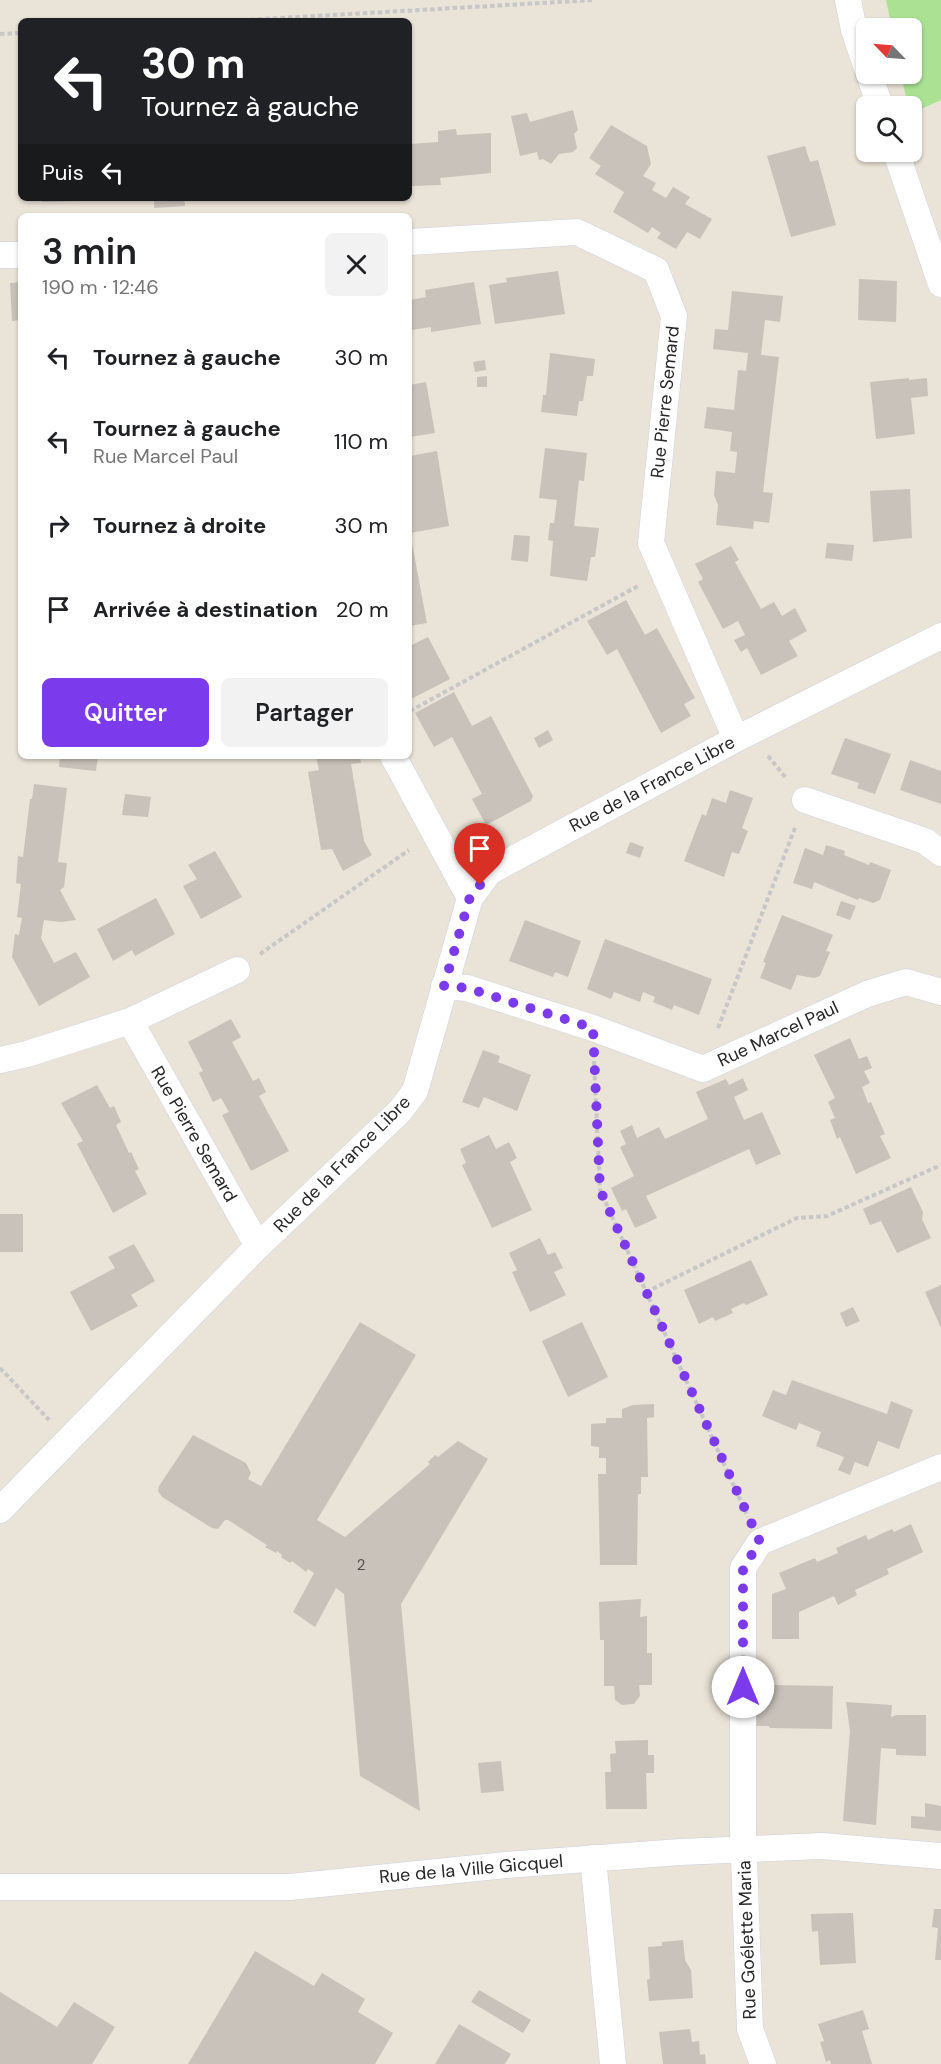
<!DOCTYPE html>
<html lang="fr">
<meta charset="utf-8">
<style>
body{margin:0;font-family:"DM Sans",sans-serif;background:#f2f2f2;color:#202124;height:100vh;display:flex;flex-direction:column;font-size:22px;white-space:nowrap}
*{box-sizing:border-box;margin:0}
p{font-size:20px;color:#757577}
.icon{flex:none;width:33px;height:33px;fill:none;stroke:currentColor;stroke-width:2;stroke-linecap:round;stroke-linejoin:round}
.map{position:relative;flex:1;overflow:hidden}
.details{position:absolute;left:18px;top:213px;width:394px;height:546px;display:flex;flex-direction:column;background:#fff;border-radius:9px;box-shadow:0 2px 4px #0004}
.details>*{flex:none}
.guide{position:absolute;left:18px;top:18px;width:394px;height:183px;border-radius:9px;box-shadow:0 2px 4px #0004;background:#202124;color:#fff;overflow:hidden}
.needle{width:39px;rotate:295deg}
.fabs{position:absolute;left:856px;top:18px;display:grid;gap:12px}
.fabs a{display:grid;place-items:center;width:66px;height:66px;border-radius:9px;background:#fff;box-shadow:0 2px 4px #0004;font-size:30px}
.pin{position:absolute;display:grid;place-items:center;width:51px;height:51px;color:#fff;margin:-62px -26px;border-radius:50% 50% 50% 0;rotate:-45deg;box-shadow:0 0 6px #0007}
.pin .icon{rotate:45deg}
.me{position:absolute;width:66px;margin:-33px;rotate:0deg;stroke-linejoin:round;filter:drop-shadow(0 0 4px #0008)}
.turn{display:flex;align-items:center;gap:21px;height:126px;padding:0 24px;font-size:27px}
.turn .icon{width:78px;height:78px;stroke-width:2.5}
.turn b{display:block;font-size:42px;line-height:51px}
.then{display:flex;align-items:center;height:57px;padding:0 24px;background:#0003;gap:12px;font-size:22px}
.round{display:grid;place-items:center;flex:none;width:63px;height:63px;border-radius:9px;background:#f2f2f2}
.head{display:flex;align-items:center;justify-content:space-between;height:102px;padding:0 24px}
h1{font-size:36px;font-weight:600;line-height:45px}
.primary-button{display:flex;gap:12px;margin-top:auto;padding:12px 24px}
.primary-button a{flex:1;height:69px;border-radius:9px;background:#7c3aed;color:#fff;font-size:24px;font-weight:600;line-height:69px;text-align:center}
.primary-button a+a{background:#f2f2f2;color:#202124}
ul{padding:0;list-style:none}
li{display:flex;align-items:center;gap:18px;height:84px;padding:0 24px}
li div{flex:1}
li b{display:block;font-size:22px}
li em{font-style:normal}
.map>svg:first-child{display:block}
.green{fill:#aae193}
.building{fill:#c8c2ba}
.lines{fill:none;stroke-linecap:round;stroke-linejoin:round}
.minor-casing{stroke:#cdd0e0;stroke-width:27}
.path{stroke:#c7c7c7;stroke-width:4;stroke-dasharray:4.5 3;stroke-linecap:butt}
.minor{stroke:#fff;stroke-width:26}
.route{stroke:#7c3aed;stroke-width:10;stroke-dasharray:0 18}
.labels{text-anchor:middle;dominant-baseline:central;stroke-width:4.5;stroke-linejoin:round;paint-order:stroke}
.number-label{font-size:15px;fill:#4e4d4b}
.street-label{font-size:18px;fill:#262626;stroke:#fff}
</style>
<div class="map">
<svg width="941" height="2064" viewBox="0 0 941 2064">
<rect width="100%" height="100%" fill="#eae3d7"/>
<path class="green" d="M886,0h55v100l-29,13v-7h-4l-7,-32h11v-46h-20z"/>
<path class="building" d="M573,110l5,20 -4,4 3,14 -4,4 -14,2 -8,10 -8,-5 -4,1 -2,-8 -17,4 -9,-40 16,-3 3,9z
M611,125l36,21 4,18 -8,12 13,7 -4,7 14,8 7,-11 17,10 -5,7 27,15 -12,20 -13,-7 -11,17 -19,-11 4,-5 -9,-6 -4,6 -35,-21 11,-20 -29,-18 6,-8 -12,-8z
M456,129l1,6 34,-2v40l-51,5 1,7 -31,1v-42l28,-2v-11z
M805,146l5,16 8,-2 18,65 -45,12 -24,-81z
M41,198h40v3l-39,1z
M154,198h30l1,8 -31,2z
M558,271l7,43 -70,10 -6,-39 18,-3 -1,-4z
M859,279l38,2 -1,41 -38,-2z
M21,282v38l-9,1 -2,-38z
M474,282l7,42 -50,8v-5l-20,3 -1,-30 16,-3 -1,-7z
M732,291l51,5 -3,26 -15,-2 -4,35 18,2 -16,135 10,1 -4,30 -15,-2 -1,8 -37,-4 2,-20 -4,-10 2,-24 19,2 2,-21 -7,-1 2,-19 -28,-4 3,-21 27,3 4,-40 8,1 2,-18 -35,-4 2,-20 13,1z
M550,353l45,6 -2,17h-6l-4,25h-4l-2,15 -36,-4 2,-17h3z
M485,360l1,10 -11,2 -2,-10z
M487,376v11h-10v-10z
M909,378v2l18,-2 1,18 -17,2 4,36 -39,5 -6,-57z
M426,382l9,51 -25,4v-52z
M545,448l42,5 -3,28 -5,-1 -5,46 25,2 -4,29h-4l-4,24 -37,-5 3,-35 -5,-1 2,-17h4l3,-23 -18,-2z
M437,451l12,75 -39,7v-77z
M910,489l2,49 -39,4 -3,-51z
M410,533l17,90 -17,3z
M514,535l16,1 -2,26 -17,-2z
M827,543l27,2 -2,16 -27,-3z
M731,546l8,14 -4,2 26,47 13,-7 8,14 13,-8 12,23 -18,10 9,15 -37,19 -14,-27 -6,4 -7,-12 11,-5 -7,-14 -15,8 -25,-47 5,-3 -8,-15z
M626,600l19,35 12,-7 38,70 -11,6 7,12 -30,17 -44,-84 -10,6 -20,-34z
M428,637l22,42 -39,20 -1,-3v-50z
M454,692l18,34 19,-10 42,80 -2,5 -45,24 -14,-26 10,-5 -30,-57 -18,10 -19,-34z
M548,730l5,10 -14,8 -5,-10z
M845,738l46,16 -16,40 -18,-6 2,-5 -28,-9z
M60,756h38l-2,15 -37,-4z
M316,756h44l1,7 -10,1 13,77 8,14 -29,16 -11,-22 -11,1 -13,-78 11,-2z
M910,760l31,11v33l-41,-14z
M34,784l33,4 -9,74 9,1 -3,24 -4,3 16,30 -15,2 -17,-2 -3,18 13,25 22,-11 14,25 -51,29 -27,-49 3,-23 4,1 3,-17 -5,-1 4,-33 -5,-1 2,-27 5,1 7,-58h2z
M730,790l23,8 -11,30 6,3 -9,23 -7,-2 -8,25 -40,-16 18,-47 4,2 6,-18 14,5z
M125,794l26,3 -3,20 -26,-2z
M630,842l14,5 -4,11 -14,-5z
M826,845l19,6 -1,4 25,10 1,-3 21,8 -11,30 -7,3 -14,-5 -1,2 -44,-18 -2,7 -19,-6 12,-35 18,7z
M215,851l27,46 -41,22 -18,-33 14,-7 -9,-14z
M156,898l19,36 -40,22 -3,-6 -19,11 -16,-32z
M841,901l15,5 -6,14 -14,-5z
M782,915l51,20 -7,16 4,1 -10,24 -6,2 -17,-3 -6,15 -31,-12 6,-15 -3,-1z
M525,920l56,21 -13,36 -13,-5 -2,5 -44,-16z
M605,939l107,40 -13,36 -25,-10 -2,5 -19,-8 2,-5 -12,-5 -3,10 -26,-10 -3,7 -24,-10z
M231,1019l10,18 -9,5 21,39 6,-3 7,14 -7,4 30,55 -38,20 -29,-56 7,-3 -8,-14 -8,4 -14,-29 4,-2 -15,-29z
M850,1038l9,21 8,-3 5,12 -8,3 6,12 -8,4 6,16 3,-1 14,32 -5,2 11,22 -35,16 -16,-37 -3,2 -7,-19 5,-2 -7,-16 7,-4 -21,-43z
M483,1050l17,6 -2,6 33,13 -14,36 -33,-14 -5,11 -17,-6z
M743,1078l5,12 -14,7 10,23 18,-8 19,42 -25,11 -7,-16 -103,47 11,22 -22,10 -9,-19 -4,2 -11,-23 23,-12 -14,-29 6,-3 -6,-13 12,-6 5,13 22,-11 6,12 43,-20 -12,-27 30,-13 3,6z
M97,1085l13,23 4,-2 7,16 -5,3 13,28 2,-1 8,17 -4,2 12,23 -34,19 -36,-69 6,-3 -22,-38z
M489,1135l7,14 13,-7 8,16 -7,4 22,48 -40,18 -30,-63 4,-2 -6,-14z
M911,1187l12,25 -1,7 9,19 -34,15 -16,-32 -11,4 -7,-16z
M0,1214h23v38h-23z
M540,1238l8,17 7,-3 8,16 -9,4 12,23 -36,17 -18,-40 5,-2 -8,-17z
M134,1244l21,37 -24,14 7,11 -47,25 -21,-39 45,-24 -7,-11z
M751,1260l17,35 -22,10 -2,-2 -13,6 2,4 -18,8 -2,-4 -14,7 -15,-34z
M941,1285v43l-16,-36z
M853,1307l7,14 -14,6 -6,-14z
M360,1322l56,33 -99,165 28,17 85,-73 -2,-2 7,-7 3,2 20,-16 30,18 -87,145 19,207 -60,-35 -16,-182 -8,-6 -21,39 -22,-15 21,-39 -6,-4 -2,3 -14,-11 -2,2 -9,-6 1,-2 -5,-4 -1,2 -11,-6 2,-2 -39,-25h-3l-7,9 -6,-1 -50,-31 -4,-6 1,-5 34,-51 53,28 5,10 -3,6 13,7z
M582,1322l26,55 -40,20 -26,-56z
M792,1380l95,34 4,-13 22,9 -14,39 -21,-8 -10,26 -13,-5 -5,13 -12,-5 6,-13 -28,-11 5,-14 -22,-9 -3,7 -34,-14 11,-26 13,5z
M654,1404v13l-7,1 1,59h-7v17h-3l-1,71h-37l-2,-91h8v-16h-7v-11l-8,-1v-22l15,-1v-5h16v-9l11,-4z
M911,1524l12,28 -36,17 2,5 -34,16 2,5 -19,10 -4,-9 -35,16v27h-27v-45l14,-5 -7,-16 36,-15 2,4 21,-9 -2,-5 30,-13 2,5 24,-11 2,3z
M641,1599l-1,18 7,-1v37h5v32h-13l1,11 -6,8 -12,1 -7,-5 -1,-14h-10v-46h-4l-1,-38z
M768,1685l65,1 -1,43 -62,-1 -1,-2h-15v-39h14z
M846,1702l46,3 -1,12 6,-2h29v41l-30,-1v-6l-15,-1 -5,77 -33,-4 7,-90z
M648,1740v15h6v18h-8l1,36h-41l-1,-37h6l-1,-18 6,-1 -1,-12z
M501,1761l3,30 -23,2 -3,-30z
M925,1803l16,3v25l-30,-3v-12l14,1z
M934,1909h7v51h-6l3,-32 -6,-1z
M853,1913l3,50 -36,2 -2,-34 -6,1 -1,-18z
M683,1940l2,20 6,10 2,28 -44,3 -2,-21 3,-1 -2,-32 14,-1v-4z
M255,1951l59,35 8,-13 43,26 -7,13 35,21 -18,31h-187z
M479,1990l52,30 -8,13 -52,-31z
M0,1992l57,35 17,-25 41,25 -23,37h-92z
M863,2010l6,19 -7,2 10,33h-41l-1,-4 -4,2 -6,-20 4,-1 -6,-17z
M459,2024l52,30 -6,10h-70z
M690,2029l2,13 7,-1 1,14 5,-1 1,10h-43l-4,-32z"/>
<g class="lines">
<defs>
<path id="minor" d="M848,0l6,30 13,38
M869,74l11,32
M896,152l45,132
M410,242l167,-10 79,38 18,46 -23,227 85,196
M0,255h21
M393,756l77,142
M805,800l120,41 16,12
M237,970l-107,51 128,225
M444,986l23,2 126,40 110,41 164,-75 39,-12 35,10
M0,1060l27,-6 103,-33
M0,1510l258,-264 142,-135 15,-20 55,-193 19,-26 247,-133 205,-103
M593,1858l20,206
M0,1887h290l216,-22 174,-13 142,-6 119,10
M763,2064l-13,-35 -7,-200v-261l17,-26 181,-75"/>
</defs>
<use href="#minor" class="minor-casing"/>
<path class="path" d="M228,21l366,-21
M0,34l21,-1
M410,711l228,-125
M768,756l18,22
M260,954l149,-104
M718,1028l77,-200
M594,1061l6,129 148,327
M646,1292l151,-74 30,-2 114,-51
M0,1368l49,52"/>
<use href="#minor" class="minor"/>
</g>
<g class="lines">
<path class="route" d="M480,885l-10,12 -26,89 23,2 126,40 7,162 160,352 -17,26v119"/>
</g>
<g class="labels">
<g class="number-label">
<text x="361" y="1565">2</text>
</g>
<g class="street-label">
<text transform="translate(665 402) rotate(-84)">Rue Pierre Semard</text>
<text transform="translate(652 784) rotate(-28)">Rue de la France Libre</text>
<text transform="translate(778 1034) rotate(-25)">Rue Marcel Paul</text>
<text transform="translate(194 1134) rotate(60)">Rue Pierre Semard</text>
<text transform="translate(342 1164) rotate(-45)">Rue de la France Libre</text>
<text transform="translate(471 1869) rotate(-5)">Rue de la Ville Gicquel</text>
<text transform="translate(747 1940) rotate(-92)">Rue Goélette Maria</text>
</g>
</g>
</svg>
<div class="fabs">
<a><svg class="needle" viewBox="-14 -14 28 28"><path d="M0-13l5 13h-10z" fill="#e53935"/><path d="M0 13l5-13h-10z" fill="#757577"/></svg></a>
<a><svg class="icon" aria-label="search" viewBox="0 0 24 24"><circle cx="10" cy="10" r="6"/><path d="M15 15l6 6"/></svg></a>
</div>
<div class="pin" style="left:480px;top:885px;background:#d93025"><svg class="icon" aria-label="arrive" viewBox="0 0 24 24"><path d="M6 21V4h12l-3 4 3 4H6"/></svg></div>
<svg class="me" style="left:743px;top:1687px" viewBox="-20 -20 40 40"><circle r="19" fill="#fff"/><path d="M0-13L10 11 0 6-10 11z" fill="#7c3aed"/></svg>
<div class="guide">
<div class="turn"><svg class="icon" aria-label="left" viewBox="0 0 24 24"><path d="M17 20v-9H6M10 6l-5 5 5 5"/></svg><div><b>30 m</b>Tournez à gauche</div></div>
<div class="then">Puis<svg class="icon" aria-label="left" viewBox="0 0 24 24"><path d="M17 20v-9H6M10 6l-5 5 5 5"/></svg></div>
</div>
<section class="details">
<div class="head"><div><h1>3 min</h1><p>190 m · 12:46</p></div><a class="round"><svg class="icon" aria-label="close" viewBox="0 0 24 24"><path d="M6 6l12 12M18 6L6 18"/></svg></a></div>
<ul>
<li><svg class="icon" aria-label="left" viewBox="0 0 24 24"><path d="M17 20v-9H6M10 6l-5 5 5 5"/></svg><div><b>Tournez à gauche</b></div><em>30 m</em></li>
<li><svg class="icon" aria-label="left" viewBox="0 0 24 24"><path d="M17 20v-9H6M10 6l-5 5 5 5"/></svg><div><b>Tournez à gauche</b><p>Rue Marcel Paul</p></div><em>110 m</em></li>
<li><svg class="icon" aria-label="right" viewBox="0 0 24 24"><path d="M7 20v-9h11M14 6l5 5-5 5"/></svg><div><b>Tournez à droite</b></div><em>30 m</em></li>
<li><svg class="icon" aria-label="arrive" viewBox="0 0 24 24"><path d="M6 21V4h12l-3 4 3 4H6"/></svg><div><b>Arrivée à destination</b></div><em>20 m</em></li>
</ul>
<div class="primary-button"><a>Quitter</a><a>Partager</a></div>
</section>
</div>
